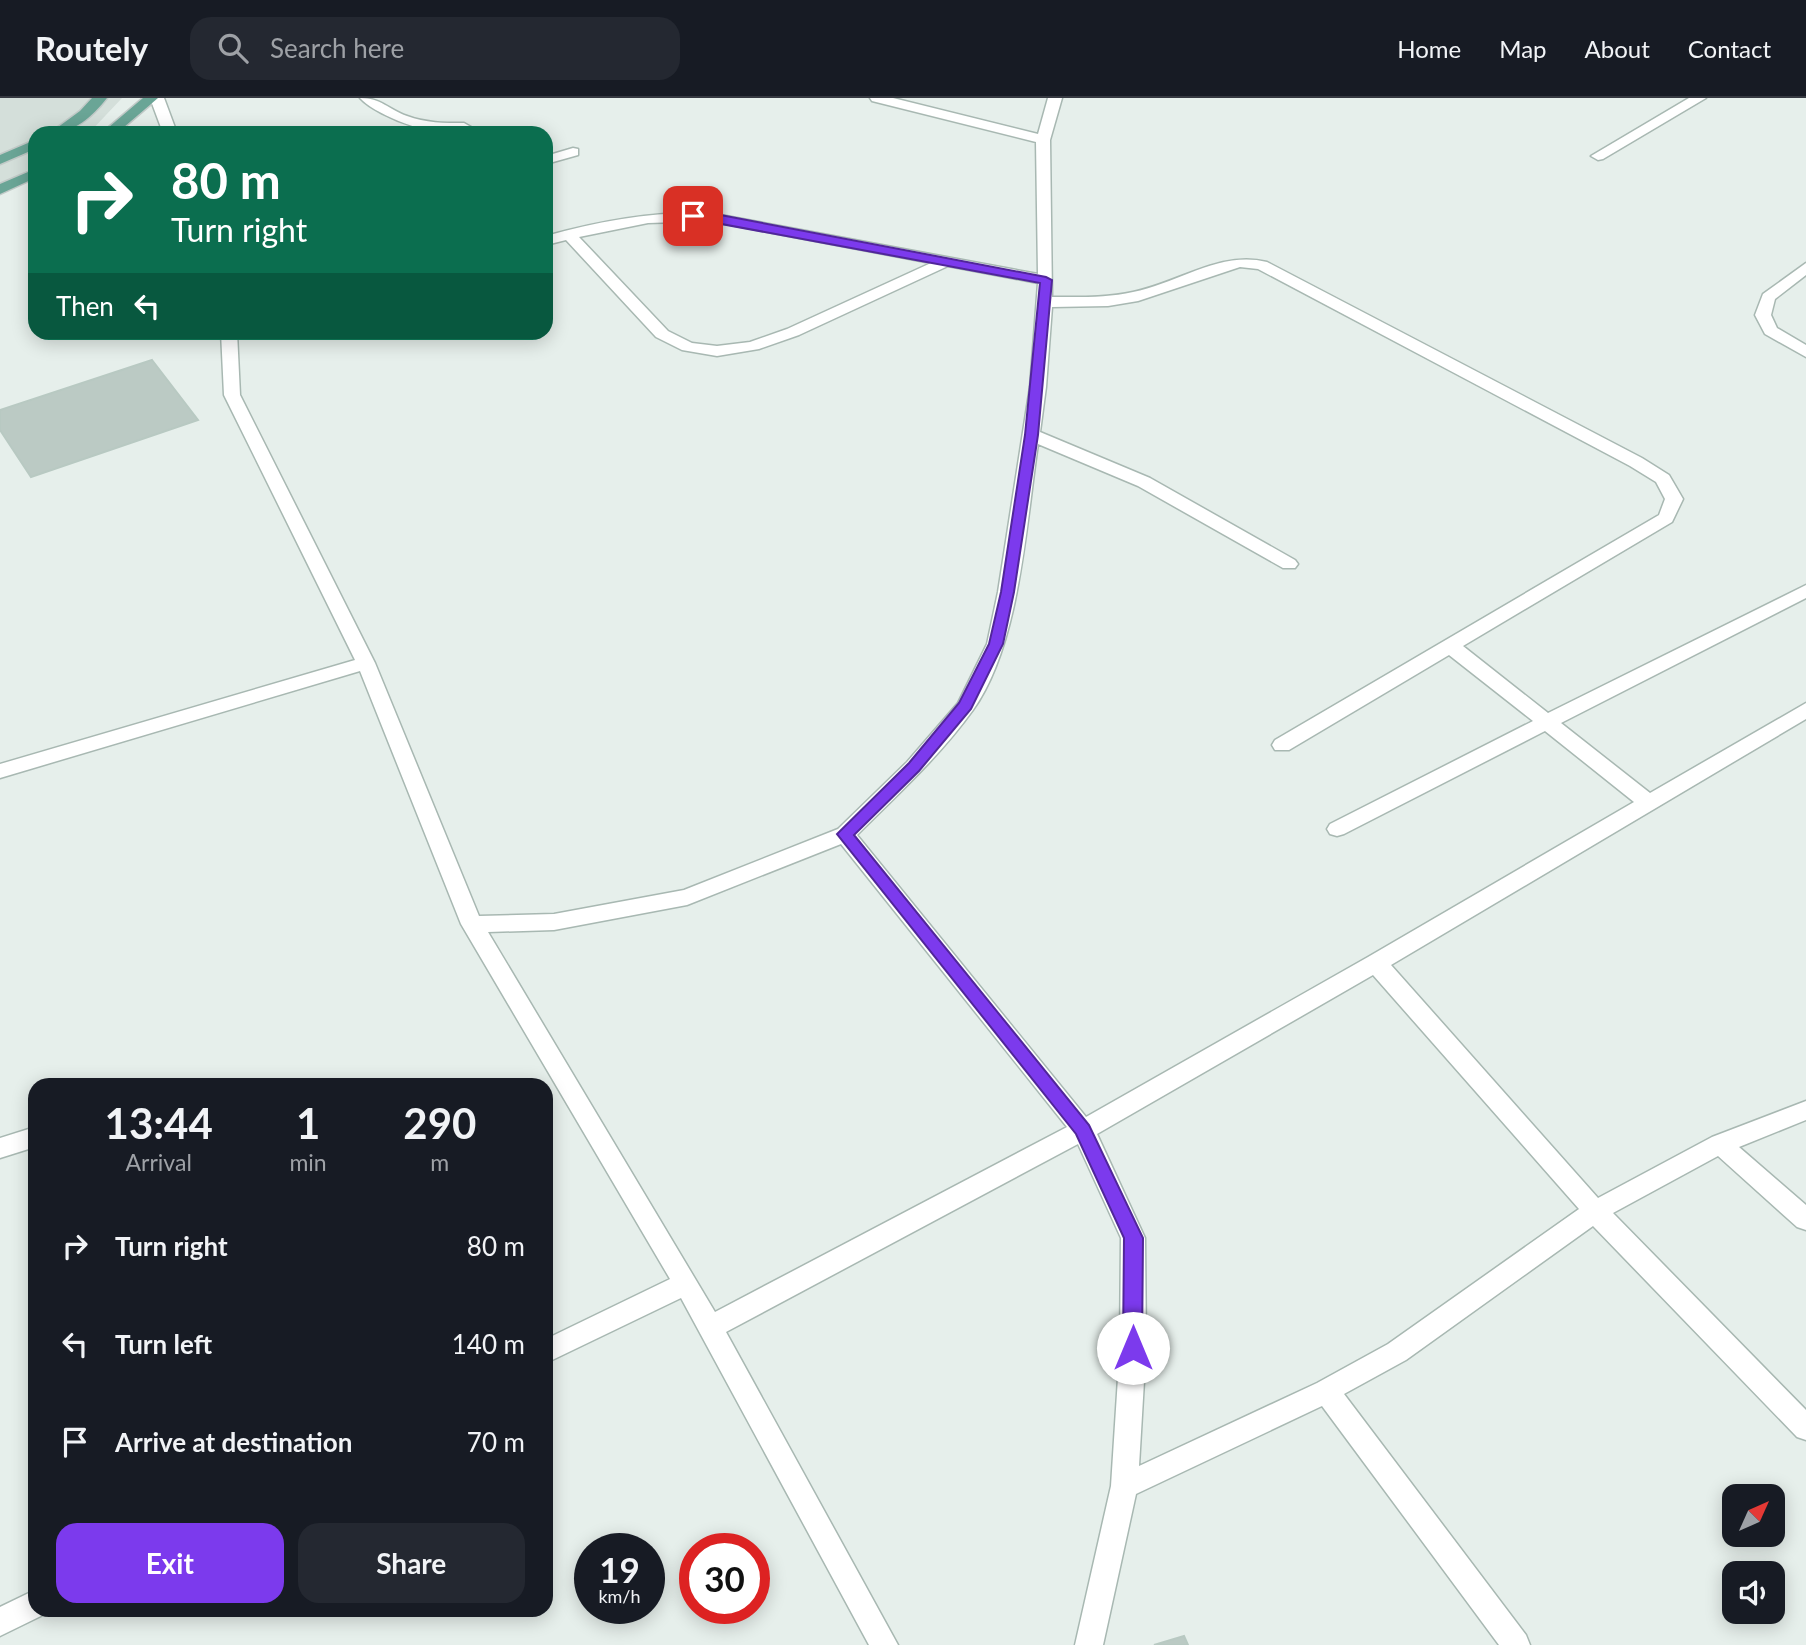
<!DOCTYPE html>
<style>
body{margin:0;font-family:Lato,sans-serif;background:#242831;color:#f1f3f6;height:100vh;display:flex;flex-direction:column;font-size:26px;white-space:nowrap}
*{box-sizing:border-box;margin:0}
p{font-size:23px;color:#9ea1a6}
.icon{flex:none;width:38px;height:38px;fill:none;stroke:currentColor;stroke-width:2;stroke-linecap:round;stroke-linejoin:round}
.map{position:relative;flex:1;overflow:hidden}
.sheet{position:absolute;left:28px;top:980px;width:525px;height:539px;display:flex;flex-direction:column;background:#171b24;border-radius:21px;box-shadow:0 4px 18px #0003}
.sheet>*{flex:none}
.guide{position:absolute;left:28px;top:28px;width:525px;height:214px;border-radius:21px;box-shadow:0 4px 18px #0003;background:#0b6e4f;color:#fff;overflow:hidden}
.needle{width:46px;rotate:45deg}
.controls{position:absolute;left:1722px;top:1386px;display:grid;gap:14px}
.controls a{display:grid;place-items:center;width:63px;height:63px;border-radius:14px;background:#171b24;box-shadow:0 4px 18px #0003;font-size:35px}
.speed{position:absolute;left:574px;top:1435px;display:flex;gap:14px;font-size:35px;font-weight:700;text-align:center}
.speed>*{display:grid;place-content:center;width:91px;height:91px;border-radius:50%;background:#171b24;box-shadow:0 4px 18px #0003;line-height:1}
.speed small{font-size:18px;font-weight:400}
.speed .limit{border:10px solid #d22;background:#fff;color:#111}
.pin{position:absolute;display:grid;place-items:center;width:60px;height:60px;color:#fff;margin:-30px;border-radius:14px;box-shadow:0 4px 10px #0006}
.me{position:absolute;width:77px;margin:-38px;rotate:0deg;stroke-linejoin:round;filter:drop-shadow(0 0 5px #0008)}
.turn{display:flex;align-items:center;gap:24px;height:147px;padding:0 28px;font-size:32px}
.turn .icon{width:91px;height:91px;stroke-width:2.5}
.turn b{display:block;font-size:49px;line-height:60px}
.then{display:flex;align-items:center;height:66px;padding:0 28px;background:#0003;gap:14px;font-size:26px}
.eta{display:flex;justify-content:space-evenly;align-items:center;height:119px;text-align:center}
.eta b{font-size:42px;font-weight:700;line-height:49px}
.primary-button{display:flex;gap:14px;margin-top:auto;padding:14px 28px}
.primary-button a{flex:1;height:80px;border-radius:21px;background:#7c3aed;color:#fff;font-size:28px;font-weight:700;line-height:80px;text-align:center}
.primary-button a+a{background:#242831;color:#f1f3f6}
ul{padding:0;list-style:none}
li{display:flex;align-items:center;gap:21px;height:98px;padding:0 28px}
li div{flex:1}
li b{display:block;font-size:26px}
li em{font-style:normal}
header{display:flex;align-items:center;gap:42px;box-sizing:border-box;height:98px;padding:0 35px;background:#171b24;border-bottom:2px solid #363941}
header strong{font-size:33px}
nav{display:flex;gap:38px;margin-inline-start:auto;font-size:24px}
.search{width:490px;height:63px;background:#242831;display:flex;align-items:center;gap:18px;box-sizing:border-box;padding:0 24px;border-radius:21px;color:#9ea1a6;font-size:26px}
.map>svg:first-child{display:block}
.built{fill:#d4dfda}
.building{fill:#bbcac4;stroke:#b8c9c2;stroke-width:2}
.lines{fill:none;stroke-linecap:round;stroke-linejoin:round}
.minor-casing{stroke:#a8b8b2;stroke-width:3}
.major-casing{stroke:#c2cac8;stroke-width:3}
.minor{fill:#fff;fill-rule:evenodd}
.major{fill:#6aa596;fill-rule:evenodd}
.route{fill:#7c3aed;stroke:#51269a;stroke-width:2}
</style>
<header>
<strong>Routely</strong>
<div class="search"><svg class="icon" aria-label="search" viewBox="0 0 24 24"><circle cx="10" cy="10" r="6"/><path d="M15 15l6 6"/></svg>Search here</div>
<nav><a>Home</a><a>Map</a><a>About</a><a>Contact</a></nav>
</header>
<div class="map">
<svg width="1806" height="1547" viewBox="0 0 1806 1547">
<rect width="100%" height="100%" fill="#e6efeb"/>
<path class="built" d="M0,0h122l-33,35h-54v33l-35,19z"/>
<path class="building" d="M152,262l46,60 -167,57 -31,-47v-20z
M1184,1538l4,9h-34z"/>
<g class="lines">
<defs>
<path id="minor" d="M150,0h14l13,35h-14z
M360,0c21,0 28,11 47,18 18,7 38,7 57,7l7,4c-21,18 -94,-10 -111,-29z
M870,0h23l145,36 10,-36h14l-12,42 2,157c27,0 55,1 81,-5 45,-9 88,-42 134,-30l375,196 27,17 14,24 -11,23 -209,124 85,67 258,-128v13l-245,125 89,70 156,-90v16l-415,246 207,233 114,-61 94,-36v19l-67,27 67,58v25l-9,-3 -79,-71 -105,57 193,197v30l-9,-3 -204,-211 -187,134 -62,34 182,241 4,10h-31l-177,-239 -186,88 -33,151h-28l36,-159 9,-139 1,-109 -43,-94 -352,188 172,313h-29l-188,-347 -135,65v-24l124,-60 -209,-355 -101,-253 -360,107v-14l355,-104 -131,-265 -3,-63h16l3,63 135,268 104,253 75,-2 130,-24 154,-61 69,-67 51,-59 29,-59 11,-52 32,-205 8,-104 -90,-17 -149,69 -40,14 -42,7 -35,-6 -26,-13 -90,-97 -20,5v-9c54,-15 108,-25 164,-23l328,61 -2,-132 -164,-41zM710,123l221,42 -144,66 -37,13 -33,4 -25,-3 -24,-12 -89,-94 69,-14zM1240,169l18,2 372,197 26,16 9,17 -6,16 -384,225 -3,5 3,5h14l160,-95 84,66 -203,103 -3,5 3,5 7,2 7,-2 201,-103 89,71 -266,155 -282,160 -229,-282c40,-40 83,-79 116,-125 47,-66 53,-186 65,-266l100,42 145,82h12l3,-4 -3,-4 -145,-82 -110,-46 6,-45 6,-80 56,-1 30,-5zM841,746l226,283 -352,185 -227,-380 66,-2 133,-25zM1373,877l206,234 -191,135 -71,39 -178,83 7,-119 -1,-109 -48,-104z
M1689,0h17l-103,61 -5,1 -7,-4z
M573,50l5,1v6l-32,9v-8z
M1806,165v12l-31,24 -4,16 6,13 29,17v12l-41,-23 -10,-19 8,-21z
M35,1029v20l-35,11v-20z
M35,1492v20h11l-1,4 -45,22v-29z"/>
<path id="major" d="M92,0h15c-15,19 -33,35 -57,35l30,-22z
M143,0h15l-41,35h-15z
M35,42v9l-35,15v-9z
M35,71v9l-35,16v-10z"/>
</defs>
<use href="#minor" class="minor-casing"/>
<use href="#major" class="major-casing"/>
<use href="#minor" class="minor"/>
<use href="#major" class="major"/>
</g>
<path class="route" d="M693,114l17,1 336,64 6,3 -14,155 -24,157 -11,52 -32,65 -52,62 -65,64 235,290 54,113 -1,110 -2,6 -7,2 -7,-2 -3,-6 1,-110 -48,-104 -239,-300 72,-71 50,-60 30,-59 12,-52 24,-157 15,-152 -351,-65 -1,-2z"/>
</svg>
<div class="controls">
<a><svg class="needle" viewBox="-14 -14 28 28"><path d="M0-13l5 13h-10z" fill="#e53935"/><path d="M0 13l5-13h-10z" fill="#9ea1a6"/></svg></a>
<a><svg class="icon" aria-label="sound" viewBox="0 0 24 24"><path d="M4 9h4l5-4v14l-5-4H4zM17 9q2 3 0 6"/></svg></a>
</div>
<div class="speed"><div>19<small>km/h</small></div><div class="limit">30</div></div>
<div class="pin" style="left:693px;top:118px;background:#d93025"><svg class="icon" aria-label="arrive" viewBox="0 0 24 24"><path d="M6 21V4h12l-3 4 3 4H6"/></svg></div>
<svg class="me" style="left:1133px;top:1250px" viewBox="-20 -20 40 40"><circle r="19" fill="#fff"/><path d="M0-13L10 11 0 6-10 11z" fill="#7c3aed"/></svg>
<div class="guide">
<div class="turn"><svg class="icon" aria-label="right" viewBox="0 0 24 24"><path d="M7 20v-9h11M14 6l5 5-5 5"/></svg><div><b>80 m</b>Turn right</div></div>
<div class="then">Then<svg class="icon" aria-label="left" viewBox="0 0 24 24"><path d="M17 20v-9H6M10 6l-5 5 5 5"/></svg></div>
</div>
<section class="sheet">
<div class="eta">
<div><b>13:44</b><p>Arrival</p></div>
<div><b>1</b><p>min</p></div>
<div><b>290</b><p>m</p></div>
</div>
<ul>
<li><svg class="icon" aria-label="right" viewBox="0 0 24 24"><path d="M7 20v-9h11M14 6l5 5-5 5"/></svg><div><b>Turn right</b></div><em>80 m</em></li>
<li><svg class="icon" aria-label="left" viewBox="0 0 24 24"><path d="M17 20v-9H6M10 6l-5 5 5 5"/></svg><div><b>Turn left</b></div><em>140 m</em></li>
<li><svg class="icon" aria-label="arrive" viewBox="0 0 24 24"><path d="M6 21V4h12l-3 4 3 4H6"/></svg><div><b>Arrive at destination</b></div><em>70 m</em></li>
</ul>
<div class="primary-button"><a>Exit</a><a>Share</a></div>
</section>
</div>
